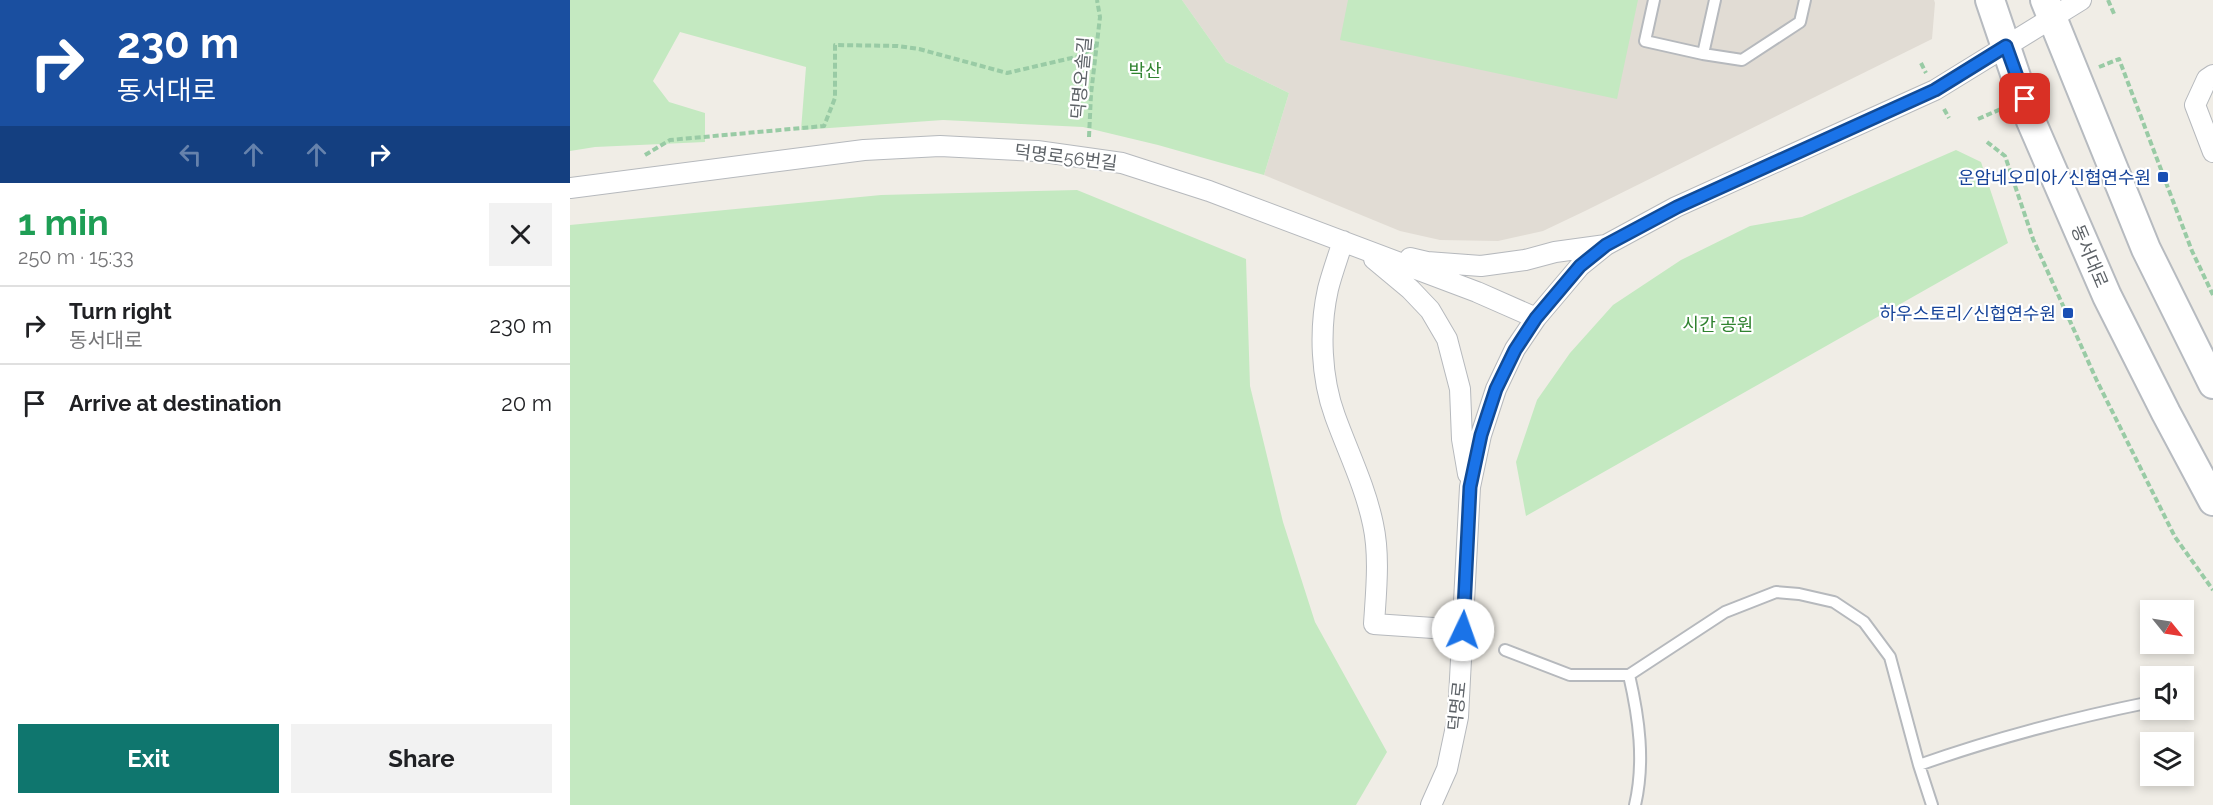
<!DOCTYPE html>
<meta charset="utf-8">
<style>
body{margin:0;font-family:Raleway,"Noto Sans KR",sans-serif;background:#f2f2f2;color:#202124;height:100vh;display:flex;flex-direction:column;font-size:22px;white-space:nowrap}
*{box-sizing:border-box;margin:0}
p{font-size:20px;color:#757577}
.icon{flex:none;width:33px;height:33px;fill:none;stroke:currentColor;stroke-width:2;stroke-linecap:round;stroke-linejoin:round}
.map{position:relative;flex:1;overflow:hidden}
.side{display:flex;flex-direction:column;background:#fff;width:570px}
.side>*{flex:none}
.top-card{background:#1a4fa0;color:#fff;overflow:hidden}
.needle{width:39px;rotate:120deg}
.controls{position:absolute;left:1570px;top:600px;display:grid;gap:12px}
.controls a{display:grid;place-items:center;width:54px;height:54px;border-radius:0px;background:#fff;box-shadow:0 3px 9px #0003;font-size:30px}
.pin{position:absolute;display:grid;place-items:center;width:51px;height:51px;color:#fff;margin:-26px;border-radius:12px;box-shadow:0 3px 9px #0006}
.me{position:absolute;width:66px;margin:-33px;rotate:3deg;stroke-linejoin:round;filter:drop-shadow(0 0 4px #0008)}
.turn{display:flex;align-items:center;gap:21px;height:126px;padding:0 18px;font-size:27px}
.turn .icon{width:78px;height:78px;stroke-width:2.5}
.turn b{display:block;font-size:42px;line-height:51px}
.lanes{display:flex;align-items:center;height:57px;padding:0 18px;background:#0003;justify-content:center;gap:30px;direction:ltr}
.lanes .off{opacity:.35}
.round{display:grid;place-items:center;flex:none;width:63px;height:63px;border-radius:0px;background:#f2f2f2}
.summary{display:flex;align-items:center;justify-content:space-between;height:102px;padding:0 18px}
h1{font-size:36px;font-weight:700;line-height:45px;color:#1e9e55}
.cta{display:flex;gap:12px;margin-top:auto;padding:12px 18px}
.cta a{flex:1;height:69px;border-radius:0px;background:#0f766e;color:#fff;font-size:24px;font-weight:700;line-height:69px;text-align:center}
.cta a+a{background:#f2f2f2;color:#202124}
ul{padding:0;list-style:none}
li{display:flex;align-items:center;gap:18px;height:78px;padding:0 18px;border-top:2px solid #e0e0e0}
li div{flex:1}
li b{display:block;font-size:22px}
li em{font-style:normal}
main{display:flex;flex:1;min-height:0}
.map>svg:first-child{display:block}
.education{fill:#e1dcd4}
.green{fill:#c4e9c1}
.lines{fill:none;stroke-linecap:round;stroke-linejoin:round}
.lane-casing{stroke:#b6b9bd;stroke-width:14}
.street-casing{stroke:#b6b9bd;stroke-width:22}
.secondary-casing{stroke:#b7bbc0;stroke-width:32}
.path{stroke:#99cba5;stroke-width:4;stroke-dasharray:6 3;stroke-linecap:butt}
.lane{stroke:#fff;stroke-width:10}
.street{stroke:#fff;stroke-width:20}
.secondary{stroke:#fff;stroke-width:28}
.route-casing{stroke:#114b97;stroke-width:15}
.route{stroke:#1a73e8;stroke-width:10}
.transit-dot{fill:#1a4fb4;stroke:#fff;stroke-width:2}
.labels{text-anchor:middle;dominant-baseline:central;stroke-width:4.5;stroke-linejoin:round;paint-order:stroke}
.park-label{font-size:18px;fill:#308330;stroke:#fff}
.street-label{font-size:18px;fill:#5d6267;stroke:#fff}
.transit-label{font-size:18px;fill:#164399;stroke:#fff;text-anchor:end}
</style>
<main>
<section class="side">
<div class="top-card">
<div class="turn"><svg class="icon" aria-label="right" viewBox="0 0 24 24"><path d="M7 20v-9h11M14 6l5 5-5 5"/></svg><div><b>230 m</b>동서대로</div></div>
<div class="lanes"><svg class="icon off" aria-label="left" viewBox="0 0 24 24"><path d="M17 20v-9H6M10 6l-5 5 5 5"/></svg><svg class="icon off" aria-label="ahead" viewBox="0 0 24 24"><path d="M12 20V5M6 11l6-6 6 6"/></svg><svg class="icon off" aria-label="ahead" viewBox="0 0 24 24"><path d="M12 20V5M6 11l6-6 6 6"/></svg><svg class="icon" aria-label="right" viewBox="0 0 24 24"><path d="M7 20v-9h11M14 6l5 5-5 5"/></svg></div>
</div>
<div class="summary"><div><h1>1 min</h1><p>250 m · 15:33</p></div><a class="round"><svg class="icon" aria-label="close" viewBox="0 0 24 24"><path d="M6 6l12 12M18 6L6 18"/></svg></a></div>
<ul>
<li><svg class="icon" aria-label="right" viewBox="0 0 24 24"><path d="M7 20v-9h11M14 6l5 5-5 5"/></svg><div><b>Turn right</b><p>동서대로</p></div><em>230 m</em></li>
<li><svg class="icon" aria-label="arrive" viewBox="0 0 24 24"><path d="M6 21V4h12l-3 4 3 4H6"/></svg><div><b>Arrive at destination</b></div><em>20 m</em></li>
</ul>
<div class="cta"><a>Exit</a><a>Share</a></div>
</section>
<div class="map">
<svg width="1643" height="805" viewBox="0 0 1643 805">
<rect width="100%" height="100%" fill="#f0ede6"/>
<path class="education" d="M612,0h752l1,3 -3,36 -347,172 -42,20 -45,10 -58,-1 -40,-9 -136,-56 25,-82 -63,-31z"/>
<path class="green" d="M0,0h612l44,62 63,31 -25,82 -106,-30 -75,-18 -140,-7 -142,10 5,-63 -126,-35 -27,49 16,21 36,11v29l-110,5 -25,4z
M778,0h290l-21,99 -277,-59z
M1386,150l25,12 27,81 -482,273 -10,-54 21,-62 33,-47 43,-48 68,-45 69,-34 52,-9z
M507,190l169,69 4,127 33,136 32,100 72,130 -31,53h-786v-580l311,-30z"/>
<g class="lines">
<defs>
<path id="lane" d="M1084,0l-9,41 58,13 39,6 58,-38 5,-22
M1133,54l12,-54
M935,650l65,25h59l96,-63 51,-20 23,2 35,8 30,20 26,35 29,108c76,-27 153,-47 232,-63
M1059,675c10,43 16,87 6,130
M1349,765l13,40"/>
<path id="street" d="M1643,75l-6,4 -12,26 18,47
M0,188l294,-38 76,-4 97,5 85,12 87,28 268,101 59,26
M773,241c-5,16 -11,32 -15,48 -9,40 -7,89 7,127 13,36 30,70 38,108 7,32 3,68 1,100l89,6
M840,258l17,4 54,4 44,-6 30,-8 51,-7
M804,259l36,30 20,21 17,29 13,50 2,50 6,35
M861,805l16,-36 11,-52 12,-230 11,-52 15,-46 19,-40 21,-31 44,-52 26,-21 70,-38 259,-117 146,-90"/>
<path id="secondary" d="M1420,0l41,121 76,175 59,117 47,88
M1475,0l101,249 67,135"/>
</defs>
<use href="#lane" class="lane-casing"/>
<use href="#street" class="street-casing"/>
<use href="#secondary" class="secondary-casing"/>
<path class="path" d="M1538,0l7,16
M1351,63l5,10
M1529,67l20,-8 73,192 21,44
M1374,109l5,9
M1408,119l23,-10
M519,137l2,-43 9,-77 -3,-17
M1417,142l18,14 28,83 64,142 78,156 38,53
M75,155l25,-15 154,-14 11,-28v-53l63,1 21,3 88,24 73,-17 17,-11"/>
<use href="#lane" class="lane"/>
<use href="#street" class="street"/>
<use href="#secondary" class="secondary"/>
</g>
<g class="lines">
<defs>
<path id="route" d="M893,630l7,-143 11,-52 15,-46 19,-39 21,-32 44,-52 26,-21 71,-38 258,-117 71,-44 19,53"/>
</defs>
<use href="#route" class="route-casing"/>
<use href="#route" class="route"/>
</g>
<g class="transit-dot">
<rect x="1587" y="171" width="12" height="12" rx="3"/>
<rect x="1492" y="307" width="12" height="12" rx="3"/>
</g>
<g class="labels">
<g class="park-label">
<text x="575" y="70">박산</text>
<text x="1148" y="324">시간 공원</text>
</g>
<g class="street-label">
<text transform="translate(511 78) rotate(-85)">덕명오솔길</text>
<text transform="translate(496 157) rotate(7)">덕명로56번길</text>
<text transform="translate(1520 256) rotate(67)">동서대로</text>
<text transform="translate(887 706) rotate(-84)">덕명로</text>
</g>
<g class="transit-label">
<text x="1581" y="177">운암네오미아/신협연수원</text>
<text x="1486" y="313">하우스토리/신협연수원</text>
</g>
</g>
</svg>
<div class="controls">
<a><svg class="needle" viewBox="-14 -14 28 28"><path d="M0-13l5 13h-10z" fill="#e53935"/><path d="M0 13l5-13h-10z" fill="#757577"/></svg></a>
<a><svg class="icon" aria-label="sound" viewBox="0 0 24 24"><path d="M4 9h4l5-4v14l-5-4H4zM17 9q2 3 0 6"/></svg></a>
<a><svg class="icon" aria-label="layers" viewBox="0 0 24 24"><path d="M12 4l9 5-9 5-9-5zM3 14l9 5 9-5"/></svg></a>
</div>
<div class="pin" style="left:1455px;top:99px;background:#d93025"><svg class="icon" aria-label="arrive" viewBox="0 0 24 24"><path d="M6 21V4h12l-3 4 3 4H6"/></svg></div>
<svg class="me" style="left:893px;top:630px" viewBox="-20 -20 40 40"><circle r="19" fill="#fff"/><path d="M0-13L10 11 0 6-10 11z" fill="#1a73e8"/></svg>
</div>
</main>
